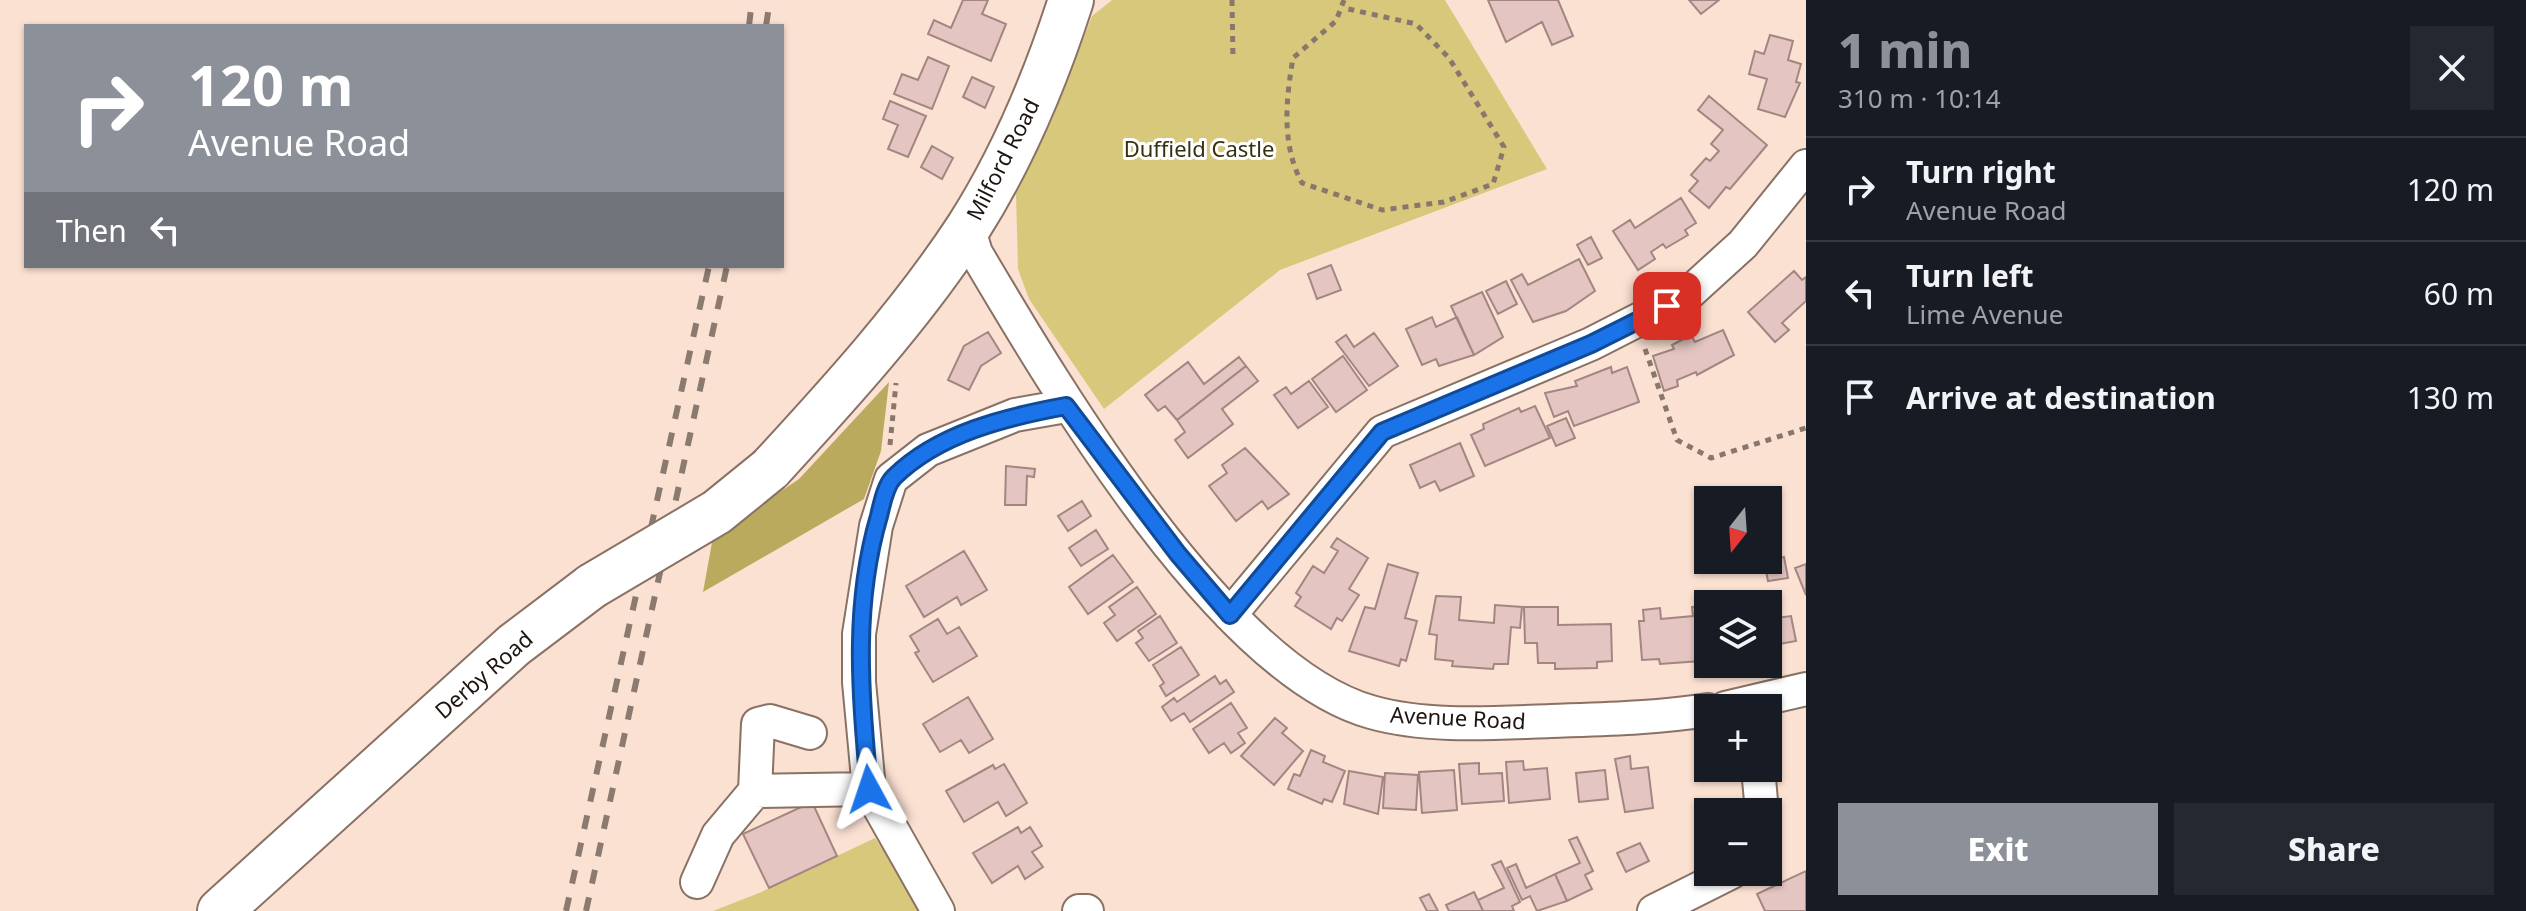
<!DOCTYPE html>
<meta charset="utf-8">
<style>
body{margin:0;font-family:"Noto Sans",sans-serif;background:#242831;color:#f1f3f6;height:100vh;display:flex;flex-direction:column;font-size:30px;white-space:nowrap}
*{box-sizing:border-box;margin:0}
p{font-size:26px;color:#9ea1a6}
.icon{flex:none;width:44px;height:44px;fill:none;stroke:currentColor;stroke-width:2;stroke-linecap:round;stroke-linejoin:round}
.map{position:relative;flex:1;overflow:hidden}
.drawer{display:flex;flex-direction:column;background:#171b24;width:720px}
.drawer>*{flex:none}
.banner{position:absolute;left:24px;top:24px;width:760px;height:244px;border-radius:0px;box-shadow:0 2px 6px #0004;background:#8c9099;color:#fff;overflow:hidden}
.needle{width:52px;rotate:197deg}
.controls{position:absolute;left:1694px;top:486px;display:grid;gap:16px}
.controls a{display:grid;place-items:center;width:88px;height:88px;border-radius:0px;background:#171b24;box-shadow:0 2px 6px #0004;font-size:40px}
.pin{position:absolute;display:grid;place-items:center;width:68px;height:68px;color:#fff;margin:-34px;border-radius:16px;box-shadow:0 4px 12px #0006}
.me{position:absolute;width:88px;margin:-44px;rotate:355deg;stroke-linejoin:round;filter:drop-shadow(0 0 6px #0008)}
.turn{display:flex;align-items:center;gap:28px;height:168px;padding:0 32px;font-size:36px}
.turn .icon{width:104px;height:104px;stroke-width:2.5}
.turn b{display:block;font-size:56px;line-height:68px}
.then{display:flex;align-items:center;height:76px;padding:0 32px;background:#0003;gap:16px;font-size:30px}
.round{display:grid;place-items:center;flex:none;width:84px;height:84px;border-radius:0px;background:#242831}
.overview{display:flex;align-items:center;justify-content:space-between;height:136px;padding:0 32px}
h1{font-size:48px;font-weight:800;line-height:60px;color:#8c9099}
.primary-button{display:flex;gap:16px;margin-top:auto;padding:16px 32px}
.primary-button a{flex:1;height:92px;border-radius:0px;background:#8c9099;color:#fff;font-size:32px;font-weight:800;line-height:92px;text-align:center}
.primary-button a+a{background:#242831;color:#f1f3f6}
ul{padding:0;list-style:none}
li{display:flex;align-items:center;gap:24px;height:104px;padding:0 32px;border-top:2px solid #363941}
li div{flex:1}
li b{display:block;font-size:30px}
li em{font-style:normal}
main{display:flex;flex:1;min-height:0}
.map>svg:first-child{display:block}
.green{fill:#d8c87b}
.forest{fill:#baaa5d}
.building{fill:#e4c5c1;stroke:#a38682;stroke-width:2}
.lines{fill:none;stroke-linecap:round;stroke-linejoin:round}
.minor-casing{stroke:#897164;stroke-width:36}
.highway-casing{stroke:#897164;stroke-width:48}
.path{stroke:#88776d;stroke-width:5;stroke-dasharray:6 6;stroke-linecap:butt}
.minor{stroke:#fff;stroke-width:32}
.highway{stroke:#fff;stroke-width:44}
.rail{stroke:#8b7a70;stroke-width:6;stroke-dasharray:14 14;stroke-linecap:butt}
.highway-bridge-casing{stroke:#897164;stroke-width:48;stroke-linecap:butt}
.highway-bridge{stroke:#fff;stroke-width:44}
.route-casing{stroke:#114b97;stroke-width:20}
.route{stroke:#1a73e8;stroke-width:14}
.labels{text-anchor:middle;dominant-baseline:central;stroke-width:6;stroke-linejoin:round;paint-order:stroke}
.park-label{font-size:22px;fill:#37300e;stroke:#fff}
.street-label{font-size:22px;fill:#1e1510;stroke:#fff}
</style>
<main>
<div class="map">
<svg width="1806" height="911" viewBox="0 0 1806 911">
<rect width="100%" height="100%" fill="#fbe1d2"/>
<path class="green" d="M1112,0h333l102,169 -267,101 -176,139 -75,-110 -11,-30 -2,-75 36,-75 40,-103z
M875,838l50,73h-212l46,-18z"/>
<path class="forest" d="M889,382l-8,69 -17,48 -161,93 10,-55 86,-58z"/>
<path class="building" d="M963,0h25l-6,14 24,10 -15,37 -63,-27 6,-14 17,8z
M1488,0h70l15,36 -21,9 -10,-23 -36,20z
M1689,0h30l-18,14z
M1770,35l23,6 -5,19 13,4 -5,18 4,1 -15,34 -27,-8 9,-30 -18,-5 6,-23 9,3z
M928,57l21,9 -17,43 -38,-15 8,-20 16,6z
M972,77l22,10 -9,21 -22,-11z
M1709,96l58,49 -37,44 -4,-2 -17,21 -20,-17 9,-10 -7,-6 15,-17 4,3 9,-10 -8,-7 12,-14 -25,-20z
M890,101l36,15 -18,41 -20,-8 10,-24 -15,-6z
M932,146l21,12 -11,21 -21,-12z
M1681,198l15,25 -11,7 3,5 -22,13 -3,-4 -12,8 4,7 -17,11 -25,-39 17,-11 5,8z
M1591,237l11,21 -14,7 -11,-20z
M1579,259l16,32 -29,20 -33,11 -22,-42 11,-6 6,11z
M1331,265l10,25 -24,9 -9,-25z
M1794,271l8,9 4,-3v24l-24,22 7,7 -14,12 -27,-30z
M1506,281l11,23 -19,10 -12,-23z
M1482,292l21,45 -29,18 -23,-49z
M1432,317l4,10 21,-10 17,38 -35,11 -3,-7 -14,6 -16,-36z
M1723,330l11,25 -37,20 -1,-3 -19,8 1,6 -14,5 -11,-35 21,-7 -2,-4 19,-10 4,7z
M988,332l13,21 -20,13 -12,24 -21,-10 16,-34z
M1374,333l24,33 -29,20 -33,-44 10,-7 8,12z
M1343,356l24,34 -31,22 -24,-33z
M1239,357l7,9 -69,54 -12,-14 -7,5 -13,-16 43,-33 16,22z
M1246,366l12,15 -36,28 11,15 -45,34 -13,-18 10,-8 -8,-12z
M1611,367l1,6 15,-6 12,35 -65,24 -6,-15 -14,6 -9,-24 32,-7 -2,-5z
M1309,381l19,26 -30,21 -24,-33 12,-8 5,7z
M1535,406l15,32 -65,28 -14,-31 13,-6 -1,-5 36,-16 2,4z
M1566,418l9,20 -19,8 -9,-20z
M1460,443l14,33 -34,15 -5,-10 -15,7 -10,-23z
M1245,448l44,46 -21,15 -6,-8 -26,20 -27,-35 18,-13 -5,-8z
M1006,466l29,3 -1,8 -7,-1 -1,29h-21z
M1082,501l9,15 -23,15 -10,-15z
M1096,530l12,19 -27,17 -12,-18z
M1337,538l31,20 -19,31 10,6 -17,26 -5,-3 -6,11 -36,-23 6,-9 -5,-4 17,-27 11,7 14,-22 -7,-4z
M964,551l23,39 -26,15 -4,-8 -33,20 -18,-31z
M1113,555l20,27 -45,32 -19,-27z
M1784,557l4,21 -20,3 -4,-20z
M1388,564l30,9 -13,45 12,3 -11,40 -5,-2 -2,7 -50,-15 16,-44 10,2z
M1806,564v31l-11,-27z
M1137,587l19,27 -39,27 -13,-18 11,-8 -6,-8z
M1436,596l25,1 -2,23 35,3 1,-18 27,2 -2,21 -9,-1 -3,37h-14l-1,5 -41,-3 1,-5 -18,-2 2,-24 -8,-1z
M1773,601l3,17 15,-2 5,25 -28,5v-42h-10z
M1708,605v50l-8,1 1,5 -41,3 -1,-5 -17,1 -3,-39h5l-1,-11 17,-2 1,11 32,-3 -1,-9z
M1524,607h34v18l53,-1 1,37 -15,1v6l-42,1v-6h-17l-1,-20h-12z
M1160,616l17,27 -28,18 -13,-18 7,-5 -5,-7z
M938,619l9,15 12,-7 18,29 -44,26 -18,-29 4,-2 -9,-15z
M1181,647l18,28 -33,21 -6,-10 4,-3 -11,-18z
M1215,676l5,8 6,-4 8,12 -44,30 -6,-9 -13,8 -9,-14 12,-9 3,4z
M968,697l25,42 -24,14 -8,-13 -21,12 -17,-28z
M1231,703l16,25 -9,5 7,10 -14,10 -7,-10 -15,10 -16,-24z
M1275,718l12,10 -5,5 21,18 -29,34 -33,-29z
M1311,750l14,6 -2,6 22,9 -13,31 -8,-3 -2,5 -34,-15 6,-15 6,2z
M1630,756l1,13 17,-2 5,41 -28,4 -10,-53z
M1523,761l1,9 23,-2 3,31 -41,4 -3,-41z
M1479,763v11l23,-1 2,28 -42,3 -3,-40z
M1004,764l23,39 -21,13 -8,-14 -34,20 -18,-31 47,-26 2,4z
M1454,770l3,40 -35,3 -3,-41z
M1605,770l3,29 -29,3 -3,-29z
M1349,771l34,6 -5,37 -34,-10z
M1385,773l33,2 -2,35 -33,-2z
M812,802l25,54 -68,32 -26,-54z
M1018,827l3,6 9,-6 12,19 -10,6 11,15 -18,12 -7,-13 -26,17 -19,-30z
M1577,837l16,34 -8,4 7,14 -25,12 -12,-27 25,-11 -11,-23z
M1640,843l9,18 -23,11 -9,-19z
M1501,861l19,41 -8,4 2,5h-31l-5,-11 26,-12 -12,-23z
M1516,864l10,24 29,-14 12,27 -30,10 -7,-15 -8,4 -15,-32z
M1806,871v40h-41l-8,-17z
M1474,892l9,19h-34l-3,-6z
M1429,894l9,17h-11l-7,-13z"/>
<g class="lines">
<defs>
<path id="minor" d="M968,227l8,26c77,130 245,417 395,459 56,16 122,11 180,9 53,-2 105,-3 157,-11
M1230,615l152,-183 209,-88 96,-49 56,-51 63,-78
M1725,708l81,-19
M1758,768l4,44
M755,791l114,-2
M697,882l21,-47 37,-44 3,-67 12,-3 40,12
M938,911l-69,-122 -10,-107v-48l17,-108 15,-47 37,-29 87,-35 51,-9
M1079,911h8
M1654,911l78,-39"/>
<path id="highway" d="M770,469c70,-76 141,-154 198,-241 44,-69 78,-150 103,-228
M220,911l294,-266 78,-59"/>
</defs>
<use href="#minor" class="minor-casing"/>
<use href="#highway" class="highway-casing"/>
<path class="path" d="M1232,0l1,58
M1344,0l-8,21 -43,37c-7,42 -12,86 9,125l80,27 62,-8 49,-18 11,-37 -55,-89 -33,-34 -72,-16
M1645,349l32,91 34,18 95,-30
M890,445l6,-62"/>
<use href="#minor" class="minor"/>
<use href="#highway" class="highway"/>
<path class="rail" d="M749,26l3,-26
M766,26l4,-26
M566,911l143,-645
M586,911l141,-645"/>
<defs>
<path id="highway-bridge" d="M592,586l125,-74 53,-43"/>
</defs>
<use href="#highway-bridge" class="highway-bridge-casing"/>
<use href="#highway-bridge" class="highway-bridge"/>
</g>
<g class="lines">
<defs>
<path id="route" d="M869,789c-8,-94 -17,-181 10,-273 3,-12 6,-30 15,-39 45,-44 112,-60 172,-71l112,148 52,61 152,-183 209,-88 76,-38"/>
</defs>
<use href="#route" class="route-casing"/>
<use href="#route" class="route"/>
</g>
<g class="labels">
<g class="park-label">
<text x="1199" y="148">Duffield Castle</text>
</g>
<g class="street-label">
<text transform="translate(1002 159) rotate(-63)">Milford Road</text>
<text transform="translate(483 674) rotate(-41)">Derby Road</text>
<text transform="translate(1458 717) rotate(3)">Avenue Road</text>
</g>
</g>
</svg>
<div class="controls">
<a><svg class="needle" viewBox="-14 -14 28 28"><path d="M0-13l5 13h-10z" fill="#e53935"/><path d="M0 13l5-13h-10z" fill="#9ea1a6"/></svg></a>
<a><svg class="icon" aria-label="layers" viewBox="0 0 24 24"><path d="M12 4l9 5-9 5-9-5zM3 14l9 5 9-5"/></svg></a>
<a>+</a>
<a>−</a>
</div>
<div class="pin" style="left:1667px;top:306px;background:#d93025"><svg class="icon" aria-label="arrive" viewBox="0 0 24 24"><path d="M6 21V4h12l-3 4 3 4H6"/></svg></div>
<svg class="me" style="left:869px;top:789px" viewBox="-20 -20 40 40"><path d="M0-17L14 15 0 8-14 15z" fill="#1a73e8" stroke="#fff" stroke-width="4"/></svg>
<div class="banner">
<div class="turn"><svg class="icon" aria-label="right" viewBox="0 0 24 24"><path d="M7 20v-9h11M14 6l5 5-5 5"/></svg><div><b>120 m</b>Avenue Road</div></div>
<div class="then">Then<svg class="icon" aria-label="left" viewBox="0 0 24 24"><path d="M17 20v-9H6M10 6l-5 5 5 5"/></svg></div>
</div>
</div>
<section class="drawer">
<div class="overview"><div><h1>1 min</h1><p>310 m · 10:14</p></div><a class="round"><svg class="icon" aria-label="close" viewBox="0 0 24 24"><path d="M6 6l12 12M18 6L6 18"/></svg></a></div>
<ul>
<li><svg class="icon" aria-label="right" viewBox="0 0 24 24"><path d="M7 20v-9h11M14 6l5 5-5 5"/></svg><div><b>Turn right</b><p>Avenue Road</p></div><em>120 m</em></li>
<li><svg class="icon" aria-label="left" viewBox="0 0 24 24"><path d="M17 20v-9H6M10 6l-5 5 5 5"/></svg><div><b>Turn left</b><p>Lime Avenue</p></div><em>60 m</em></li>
<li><svg class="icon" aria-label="arrive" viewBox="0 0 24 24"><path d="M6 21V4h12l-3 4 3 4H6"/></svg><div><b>Arrive at destination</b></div><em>130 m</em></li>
</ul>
<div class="primary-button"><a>Exit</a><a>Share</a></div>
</section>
</main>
